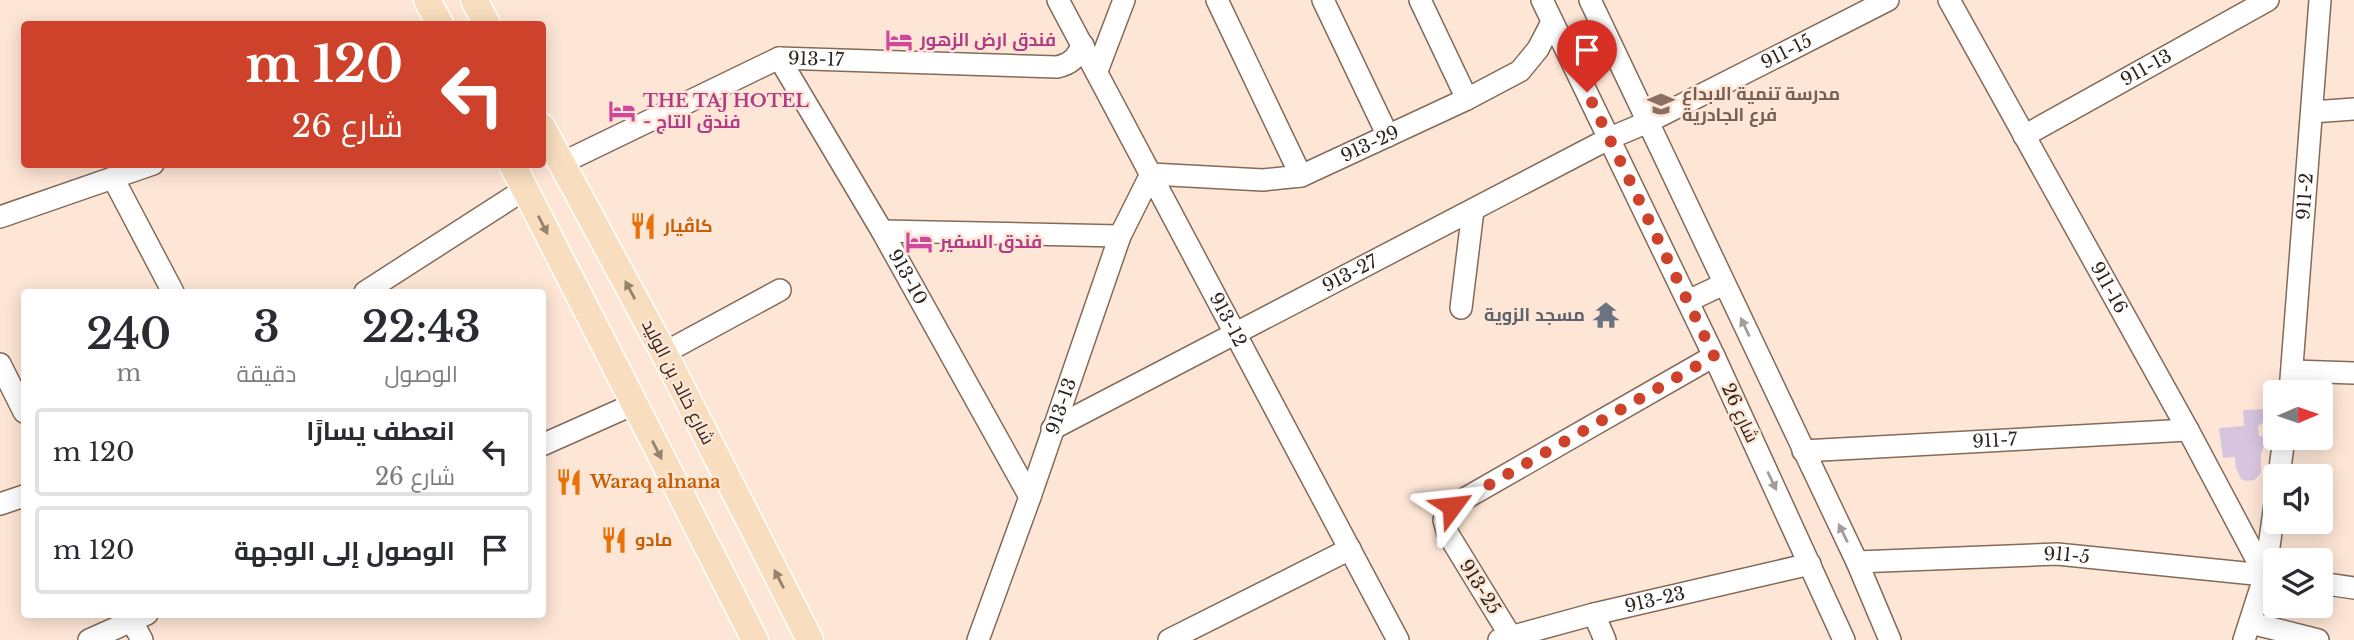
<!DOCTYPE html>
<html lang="ar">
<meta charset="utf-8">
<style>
body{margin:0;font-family:"Libre Baskerville",Cairo,serif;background:#f7f7f7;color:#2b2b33;direction:rtl;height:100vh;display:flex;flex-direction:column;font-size:26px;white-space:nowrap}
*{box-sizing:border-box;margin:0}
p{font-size:23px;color:#7c7c81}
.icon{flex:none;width:38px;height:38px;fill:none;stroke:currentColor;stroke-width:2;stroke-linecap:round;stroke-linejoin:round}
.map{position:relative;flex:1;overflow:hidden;direction:ltr}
.sheet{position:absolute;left:21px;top:289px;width:525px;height:329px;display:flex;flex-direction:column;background:#fff;border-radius:7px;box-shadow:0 4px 18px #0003;direction:rtl}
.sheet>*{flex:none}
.banner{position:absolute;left:21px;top:21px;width:525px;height:147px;border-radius:7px;box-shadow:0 4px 18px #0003;direction:rtl;background:#ce422b;color:#fff;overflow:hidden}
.needle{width:46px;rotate:88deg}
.buttons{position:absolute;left:2263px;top:380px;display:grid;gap:14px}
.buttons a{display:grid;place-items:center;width:70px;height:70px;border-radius:7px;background:#fff;box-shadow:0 4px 18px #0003;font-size:35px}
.pin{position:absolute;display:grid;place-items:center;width:60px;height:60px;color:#fff;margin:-72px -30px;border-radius:50% 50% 50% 0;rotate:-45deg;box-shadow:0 0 7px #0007}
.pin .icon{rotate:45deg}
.me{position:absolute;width:77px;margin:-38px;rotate:60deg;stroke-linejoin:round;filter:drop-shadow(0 0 5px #0008)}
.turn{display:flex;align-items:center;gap:24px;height:147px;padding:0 28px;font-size:32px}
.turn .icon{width:91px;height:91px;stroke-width:2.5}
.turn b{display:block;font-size:49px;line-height:60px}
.eta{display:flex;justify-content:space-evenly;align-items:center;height:119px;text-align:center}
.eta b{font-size:42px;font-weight:600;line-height:49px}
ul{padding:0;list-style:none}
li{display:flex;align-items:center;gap:21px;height:88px;margin:0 14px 10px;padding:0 14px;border:4px solid #e1e1e2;border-radius:7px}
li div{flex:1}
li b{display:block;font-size:26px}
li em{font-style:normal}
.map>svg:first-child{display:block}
.building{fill:#d7c4df}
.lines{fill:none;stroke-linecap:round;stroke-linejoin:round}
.minor-casing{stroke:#846a58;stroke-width:24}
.major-casing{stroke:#fff;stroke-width:29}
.minor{stroke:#fff;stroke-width:21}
.major{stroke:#f8ddbe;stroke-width:26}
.oneway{fill:#94816e}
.oneway2{fill:#a29d9a}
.route{stroke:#ce422b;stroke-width:12;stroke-dasharray:0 21.6}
.labels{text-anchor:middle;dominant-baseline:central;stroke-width:5;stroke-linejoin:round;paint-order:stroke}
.hotel-label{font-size:18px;font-weight:bold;fill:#b23c85;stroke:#fee6d6;text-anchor:start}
.street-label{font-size:18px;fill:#30251e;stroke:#fee6d6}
.education-label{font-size:18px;font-weight:bold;fill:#785e54;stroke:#fee6d6;text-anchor:start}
.food-label{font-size:18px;font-weight:bold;fill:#c56008;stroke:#fee6d6;text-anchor:start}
.worship-label{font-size:18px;font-weight:bold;fill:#5b616d;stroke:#fee6d6;text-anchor:end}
</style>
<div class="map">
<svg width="2354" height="640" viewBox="0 0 2354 640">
<rect width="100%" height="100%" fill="#fee6d6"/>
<path class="building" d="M2266,409l-2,12 -6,6 1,9 7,1 -5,18v18l-7,7 -8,1 -5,-2 -5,-11 -1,-11 -12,1 -4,-30 25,-2 -1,-16z"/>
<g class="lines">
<defs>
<g id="minor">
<path id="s1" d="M1058,0l340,640"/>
<path d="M1217,0l84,176"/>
<path d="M1323,0l65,136"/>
<path d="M1420,0l47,99"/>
<path d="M1542,0l172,356 130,284"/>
<path d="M1590,0l267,562 33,78"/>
<path id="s2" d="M1949,0l239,430 77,145"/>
<path id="s3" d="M779,58l103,173 148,266"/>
<path d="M1097,71l27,-71"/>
<path d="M2312,112l42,-3"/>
<path id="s4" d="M2024,136l244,-136"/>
<path id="s5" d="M562,163l217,-105 278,9c14,-3 19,-9 26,-22"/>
<path d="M113,178l60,114"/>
<path d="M0,217l153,-53"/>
<path d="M882,231l238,5"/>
<path d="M365,292l160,-103"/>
<path d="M1688,301l36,-17"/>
<path d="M1461,308l12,-98"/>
<path d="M664,353l116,-63"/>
<path d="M0,364l24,48"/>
<path d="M2293,371l61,2"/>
<path id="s6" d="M2290,392l30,-392"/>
<path id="s7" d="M1052,429l558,-291 38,-16 240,-122"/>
<path d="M542,445l92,-41"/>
<path id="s8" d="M1803,451l385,-21"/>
<path d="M2279,476l5,-38"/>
<path d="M0,504l24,-8"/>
<path id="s9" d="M1857,562l200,-8 217,22"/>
<path d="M2320,583l34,5"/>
<path d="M128,614l14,26"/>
<path d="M1594,614l11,26"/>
<path d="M2251,623l67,17"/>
<path d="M1511,637l-63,-103 -4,-14 8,-14 262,-150"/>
<path d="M89,640l58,-26"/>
<path id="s10" d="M978,640l52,-143 90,-261 31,-62 112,6 38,-4 166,-77 53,-28 18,-22 14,-27"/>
<path d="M1169,640l181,-91"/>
<path id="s11" d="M1499,640l95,-26 216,-50"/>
<path d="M2244,640l21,-65 10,-71"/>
</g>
<path id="major" d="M427,0l13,24
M474,0l13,24
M542,127l122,226 146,287
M512,164l243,476"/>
</defs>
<use href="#minor" class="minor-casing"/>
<use href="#major" class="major-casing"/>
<use href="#minor" class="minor"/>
<use href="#major" class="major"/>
</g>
<defs><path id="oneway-solid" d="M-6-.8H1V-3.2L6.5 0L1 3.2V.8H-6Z" transform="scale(1.75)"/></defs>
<g class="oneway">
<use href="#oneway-solid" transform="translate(543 225) rotate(63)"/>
<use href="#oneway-solid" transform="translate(630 290) rotate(-118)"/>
<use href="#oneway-solid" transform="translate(657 450) rotate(63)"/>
<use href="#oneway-solid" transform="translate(779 579) rotate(-117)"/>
</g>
<g class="oneway2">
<use href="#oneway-solid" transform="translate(1745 327) rotate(-115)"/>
<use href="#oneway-solid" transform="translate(1772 481) rotate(65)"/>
<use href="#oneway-solid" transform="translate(1843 533) rotate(-116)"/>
</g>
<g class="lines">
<path class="route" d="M1452,506l262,-150 -127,-264"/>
</g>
<defs>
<symbol id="hotel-bare" viewBox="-9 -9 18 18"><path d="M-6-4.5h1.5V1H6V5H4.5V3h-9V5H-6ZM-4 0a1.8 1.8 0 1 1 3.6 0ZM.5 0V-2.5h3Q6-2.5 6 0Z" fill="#d1479c" stroke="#fee6d6" stroke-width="2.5" paint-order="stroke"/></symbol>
<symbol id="school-bare" viewBox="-9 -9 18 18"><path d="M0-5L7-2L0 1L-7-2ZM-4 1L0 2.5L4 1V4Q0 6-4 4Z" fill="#8d6e63" stroke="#fee6d6" stroke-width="2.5" paint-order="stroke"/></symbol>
<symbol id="restaurant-bare" viewBox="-9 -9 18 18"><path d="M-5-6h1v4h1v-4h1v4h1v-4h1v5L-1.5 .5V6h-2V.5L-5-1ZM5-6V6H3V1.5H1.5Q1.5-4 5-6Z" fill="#e8710a" stroke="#fee6d6" stroke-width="2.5" paint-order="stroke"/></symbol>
<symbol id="temple-bare" viewBox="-9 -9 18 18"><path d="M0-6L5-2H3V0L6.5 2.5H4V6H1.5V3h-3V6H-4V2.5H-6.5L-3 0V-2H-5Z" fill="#6b7280" stroke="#fee6d6" stroke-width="2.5" paint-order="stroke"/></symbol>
</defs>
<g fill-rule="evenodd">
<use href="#hotel-bare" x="880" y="21" width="38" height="38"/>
<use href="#school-bare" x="1642" y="85" width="38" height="38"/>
<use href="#hotel-bare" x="603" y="92" width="38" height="38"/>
<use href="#restaurant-bare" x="624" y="207" width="38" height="38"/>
<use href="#hotel-bare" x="900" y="223" width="38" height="38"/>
<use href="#temple-bare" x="1587" y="296" width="38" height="38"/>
<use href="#restaurant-bare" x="550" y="463" width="38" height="38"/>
<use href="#restaurant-bare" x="595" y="521" width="38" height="38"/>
</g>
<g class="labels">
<g class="hotel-label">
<text x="920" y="40">فندق ارض الزهور</text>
<text x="643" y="101">THE TAJ HOTEL<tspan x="643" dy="21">- فندق التاج</tspan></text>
<text x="940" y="242">فندق السفير</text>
</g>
<g class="street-label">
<text stroke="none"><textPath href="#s7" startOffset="826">911-15</textPath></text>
<text stroke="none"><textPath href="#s5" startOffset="278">913-17</textPath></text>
<text stroke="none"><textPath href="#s4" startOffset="140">911-13</textPath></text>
<text stroke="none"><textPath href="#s10" startOffset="724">913-29</textPath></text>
<text stroke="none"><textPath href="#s6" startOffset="196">911-2</textPath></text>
<text stroke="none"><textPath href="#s7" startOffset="336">913-27</textPath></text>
<text stroke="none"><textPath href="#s3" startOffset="254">913-10</textPath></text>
<text stroke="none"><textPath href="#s2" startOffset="329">911-16</textPath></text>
<text stroke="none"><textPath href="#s1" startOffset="362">913-12</textPath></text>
<text transform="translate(678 382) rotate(63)">شارع خالد بن الوليد</text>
<text stroke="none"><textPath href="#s10" startOffset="248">913-13</textPath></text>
<text transform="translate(1740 413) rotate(65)">شارع 26</text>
<text stroke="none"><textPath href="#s8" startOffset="192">911-7</textPath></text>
<text stroke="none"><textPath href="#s9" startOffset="210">911-5</textPath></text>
<text transform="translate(1480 587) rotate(58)">913-25</text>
<text stroke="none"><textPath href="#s11" startOffset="161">913-23</textPath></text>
</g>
<g class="education-label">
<text x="1682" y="94">مدرسة تنمية الابداع<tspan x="1682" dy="21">فرع الجادرية</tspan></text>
</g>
<g class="food-label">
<text x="664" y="226">كاڤيار</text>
<text x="590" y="482">Waraq alnana</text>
<text x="635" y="540">مادو</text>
</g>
<g class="worship-label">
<text x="1585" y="315">مسجد الزوية</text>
</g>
</g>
</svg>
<div class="buttons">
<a><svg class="needle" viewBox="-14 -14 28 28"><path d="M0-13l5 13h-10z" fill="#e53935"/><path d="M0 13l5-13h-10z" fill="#7c7c81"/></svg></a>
<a><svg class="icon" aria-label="sound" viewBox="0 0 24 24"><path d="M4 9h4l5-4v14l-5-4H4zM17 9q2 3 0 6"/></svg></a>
<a><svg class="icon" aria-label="layers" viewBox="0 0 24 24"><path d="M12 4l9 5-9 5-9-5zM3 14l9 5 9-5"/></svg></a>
</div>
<div class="pin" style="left:1587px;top:92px;background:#d93025"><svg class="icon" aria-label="arrive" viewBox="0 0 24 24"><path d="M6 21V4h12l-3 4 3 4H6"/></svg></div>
<svg class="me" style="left:1452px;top:506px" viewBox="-20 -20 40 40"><path d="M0-17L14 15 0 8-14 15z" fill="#ce422b" stroke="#fff" stroke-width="4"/></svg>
<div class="banner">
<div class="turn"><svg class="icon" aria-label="left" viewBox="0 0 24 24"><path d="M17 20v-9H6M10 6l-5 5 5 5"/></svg><div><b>120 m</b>شارع 26</div></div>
</div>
<section class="sheet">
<div class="eta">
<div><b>22:43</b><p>الوصول</p></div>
<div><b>3</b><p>دقيقة</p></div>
<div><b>240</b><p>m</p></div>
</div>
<ul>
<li><svg class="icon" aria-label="left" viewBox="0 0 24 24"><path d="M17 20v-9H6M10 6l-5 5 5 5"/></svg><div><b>انعطف يسارًا</b><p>شارع 26</p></div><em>120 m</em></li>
<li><svg class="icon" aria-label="arrive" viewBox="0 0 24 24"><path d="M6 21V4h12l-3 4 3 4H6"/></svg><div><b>الوصول إلى الوجهة</b></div><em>120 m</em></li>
</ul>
</section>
</div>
